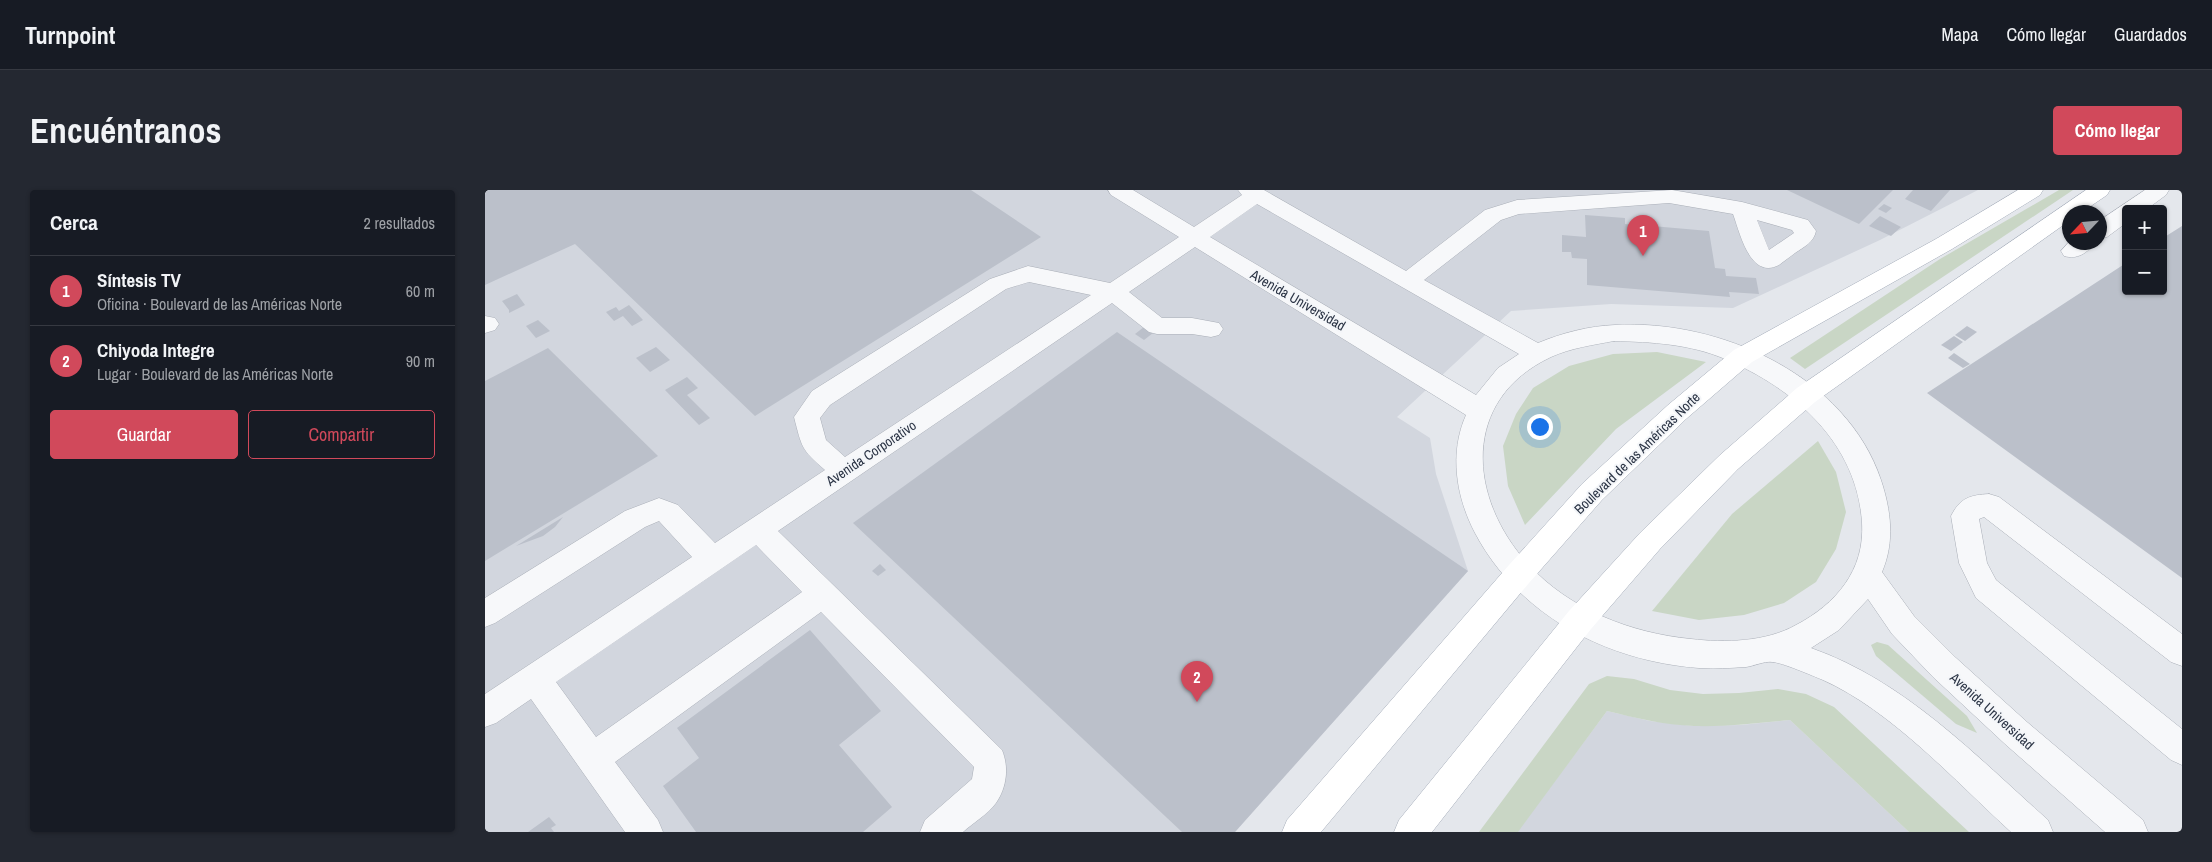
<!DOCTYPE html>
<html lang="es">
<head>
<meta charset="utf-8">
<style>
	body { margin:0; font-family:"Archivo Narrow",sans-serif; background:#242831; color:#f1f3f6 }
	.controls { position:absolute; right:15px; top:15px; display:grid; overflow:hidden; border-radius:5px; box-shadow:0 1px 4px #0004 }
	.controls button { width:45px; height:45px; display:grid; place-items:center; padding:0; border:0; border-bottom:1px solid #363941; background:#171b24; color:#f1f3f6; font:25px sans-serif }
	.compass { position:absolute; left:1577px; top:15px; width:45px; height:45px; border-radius:50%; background:#171b24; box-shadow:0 1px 4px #0004; rotate:244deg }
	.you { position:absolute; left:1054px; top:236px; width:18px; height:18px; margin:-12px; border:4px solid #fff; border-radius:50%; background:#1a73e8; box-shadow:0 0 0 8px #1a73e833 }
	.badge { display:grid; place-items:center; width:32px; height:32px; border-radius:50%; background:#d1495b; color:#fff; font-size:16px; font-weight:700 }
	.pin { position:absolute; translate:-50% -41px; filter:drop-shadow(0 1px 2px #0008) }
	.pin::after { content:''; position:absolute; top:26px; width:18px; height:15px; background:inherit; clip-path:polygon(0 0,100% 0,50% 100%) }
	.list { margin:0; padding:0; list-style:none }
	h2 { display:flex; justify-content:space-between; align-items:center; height:65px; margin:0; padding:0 20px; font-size:21px }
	h2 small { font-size:16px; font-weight:400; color:#9ea1a6 }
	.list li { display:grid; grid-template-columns:32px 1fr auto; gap:15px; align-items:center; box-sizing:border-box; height:70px; padding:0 20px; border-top:1px solid #363941 }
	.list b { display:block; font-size:19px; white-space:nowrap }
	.list p { margin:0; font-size:16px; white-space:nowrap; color:#9ea1a6 }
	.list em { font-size:16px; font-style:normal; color:#9ea1a6 }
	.actions { display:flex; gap:10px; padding:15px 20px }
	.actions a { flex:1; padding:11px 0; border:1px solid #d1495b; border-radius:5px; text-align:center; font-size:18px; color:#d1495b }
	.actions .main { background:#d1495b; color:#fff }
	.map { position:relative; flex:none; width:1697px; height:642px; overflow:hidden; border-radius:5px }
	header { display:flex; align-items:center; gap:30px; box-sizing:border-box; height:70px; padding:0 25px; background:#171b24; border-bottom:1px solid #363941 }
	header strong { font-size:24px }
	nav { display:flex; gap:28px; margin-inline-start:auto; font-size:18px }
	.intro { display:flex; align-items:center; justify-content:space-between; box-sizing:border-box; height:120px; padding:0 30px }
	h1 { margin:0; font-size:35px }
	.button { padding:12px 22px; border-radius:5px; background:#d1495b; color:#fff; font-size:18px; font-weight:700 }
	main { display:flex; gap:30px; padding:0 30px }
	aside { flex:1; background:#171b24; border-radius:5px; box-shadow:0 1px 4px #0004 }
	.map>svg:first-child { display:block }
	.built { fill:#d2d6de }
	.green { fill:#c9d6c5 }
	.building { fill:#bbc0ca }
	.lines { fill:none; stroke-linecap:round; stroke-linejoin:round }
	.minor-casing { stroke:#a9aeb7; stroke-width:1 }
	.major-casing { stroke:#a3abb8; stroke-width:1 }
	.minor { fill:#f7f8fa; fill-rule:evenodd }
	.major { fill:#fff; fill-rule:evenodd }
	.labels { text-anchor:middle; stroke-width:4; stroke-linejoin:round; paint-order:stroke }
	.street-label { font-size:14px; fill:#2b3445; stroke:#f4f6f9 }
</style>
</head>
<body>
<header>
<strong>Turnpoint</strong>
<nav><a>Mapa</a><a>Cómo llegar</a><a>Guardados</a></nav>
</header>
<div class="intro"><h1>Encuéntranos</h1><a class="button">Cómo llegar</a></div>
<main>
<aside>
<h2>Cerca<small>2 resultados</small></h2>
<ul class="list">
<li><span class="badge">1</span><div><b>Síntesis TV</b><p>Oficina · Boulevard de las Américas Norte</p></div><em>60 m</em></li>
<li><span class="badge">2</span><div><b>Chiyoda Integre</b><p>Lugar · Boulevard de las Américas Norte</p></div><em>90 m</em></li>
</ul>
<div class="actions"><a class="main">Guardar</a><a>Compartir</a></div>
</aside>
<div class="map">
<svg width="1697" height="642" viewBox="0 0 1697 642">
	<rect width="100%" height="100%" fill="#e4e7ec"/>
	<g class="built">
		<polygon points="0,0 1493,0 1395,50 1248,118 1126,114 1026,121 912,227 945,248 951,284 983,381 750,642 0,642"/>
		<polygon points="1122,521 1165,531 1208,536 1256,535 1305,530 1424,642 1032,642"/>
	</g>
	<g class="green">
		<polygon points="1574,0 1588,0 1320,179 1305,168 1455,69"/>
		<polygon points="1172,162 1221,172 1131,239 1040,335 1023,296 1018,256 1031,224 1048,198 1084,176 1128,164"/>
		<polygon points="1333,251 1351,282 1361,322 1351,359 1331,392 1299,413 1259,425 1214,430 1167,421 1247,324"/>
		<polygon points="1392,452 1403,455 1482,526 1492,543 1471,534 1391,466 1386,455"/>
		<path d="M1122,486L1149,489L1185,500L1218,504L1254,503L1293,499L1321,504L1349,517L1484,642H1424L1305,530C1273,533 1241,537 1209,536C1179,535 1151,528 1122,521L1033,642H994L1104,494Z"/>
	</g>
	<g class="building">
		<polygon points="0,0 486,0 556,47 270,226 90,54 0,95"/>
		<polygon points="1302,0 1408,0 1374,34"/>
		<polygon points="1428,0 1465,0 1446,21 1420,9"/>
		<polygon points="1399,14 1407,18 1401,23 1393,19"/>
		<polygon points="1100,25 1140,28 1140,34 1155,36 1154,29 1166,30 1167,36 1224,41 1230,78 1240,79 1241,86 1271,88 1274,104 1244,102 1245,107 1102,95 1102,69 1087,68 1086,62 1077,62 1077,45 1101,47"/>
		<polygon points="1395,26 1416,37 1406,46 1384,36"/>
		<polygon points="1697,36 1697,388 1442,203 1641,73 1641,101 1678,101 1678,48"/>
		<polygon points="32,104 40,115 24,123 24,120 17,111"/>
		<polygon points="144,115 158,130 147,136 138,126 129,131 121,122 131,117 134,121"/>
		<polygon points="53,130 65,141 51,148 41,136"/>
		<polygon points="1482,136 1492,142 1480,151 1470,145"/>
		<polygon points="659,137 668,143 659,150 650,144"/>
		<polygon points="632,142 983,381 750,642 697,642 368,333"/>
		<polygon points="1469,146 1478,152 1466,161 1456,155"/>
		<polygon points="171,157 185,170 165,182 151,168"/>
		<polygon points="63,158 173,266 0,371 0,191"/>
		<polygon points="1469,163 1485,174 1478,178 1463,168"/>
		<polygon points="202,187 213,198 202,205 225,228 214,235 180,200"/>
		<polygon points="78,327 70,337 58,346 31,356"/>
		<polygon points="395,374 401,380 393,386 387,381"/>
		<polygon points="325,440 396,521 354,555 407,617 378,642 211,642 178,596 214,568 192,538"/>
		<polygon points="64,627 71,635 66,638 69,642 43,642"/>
	</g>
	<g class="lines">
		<g class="minor-casing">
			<g id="minor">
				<path d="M623,0H648L709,37L757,5L753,0H779L921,81L1000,20L1032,10L1187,0L1257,12L1323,30L1331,41C1329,52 1319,57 1310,63C1305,67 1299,71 1294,75C1265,90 1255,43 1248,24L1184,13L1034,24L1016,30L939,90L1053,153C1077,143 1104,136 1130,135C1234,129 1361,185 1396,290C1406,320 1410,352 1397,382L1429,426L1470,467L1542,532L1658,630L1663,642H1620L1520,554L1448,487L1407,444L1383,409L1354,440L1326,458C1420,491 1490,565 1563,630L1568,642H1526C1470,591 1407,521 1338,490C1328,486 1296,472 1287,472C1279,471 1269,476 1261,477C1245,478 1230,479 1214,478C1122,471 1034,426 990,343C971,307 964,263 981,225L710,57L644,102L677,128H707L734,133L738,139L734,145L726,147L707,144H672L664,142L627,113L293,341L517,560C524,577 522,597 511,613C503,624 488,633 478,642H435L440,630L487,589L489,577L336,422L130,572L173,630L178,642H140L46,509L11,533L0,537V504L207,367L174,331L160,337L10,433L0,437V408L140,321L174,308L193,315L230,353L340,280C316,259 317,258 309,227L327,201L505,89L543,76L625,93L694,47L626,5ZM772,14L1034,164L1013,178L991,205L725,47ZM1272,30L1307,40L1309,43L1284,60ZM544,92L606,105L360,267L341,250L335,228L345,215L521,99ZM1129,151C1167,152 1205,154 1240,169C1310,199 1372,253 1377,333C1380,380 1351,414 1311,435C1281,452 1240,453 1206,449C1146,443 1085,420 1043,374C983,308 975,210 1066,167C1086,158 1108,155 1129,151ZM271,355L317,402L111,547L71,492Z"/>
				<polygon points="1660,0 1684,0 1681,5 1662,19 1641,19 1641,33 1622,47 1614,49 1614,31"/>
				<path d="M1584,52H1610C1603,63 1592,70 1579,66L1576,61Z"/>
				<polygon points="0,126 10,128 14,134 10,140 0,143"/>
				<path d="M1504,304L1514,307L1697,444V476L1686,472L1499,327L1494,329L1502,373L1511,390L1697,539V575L1686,570L1491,408L1474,373L1466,326C1475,308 1485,305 1504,304Z"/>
			</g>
		</g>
		<g class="major-casing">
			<g id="major">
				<polygon points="1533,0 1558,0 1555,5 1467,59 1267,172 1201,229 1117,310 1044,393 836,642 797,642 802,630 1024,375 1097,294 1183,215 1249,160 1451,49"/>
				<polygon points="1601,0 1625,0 1622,5 1597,22 1584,22 1584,31 1330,212 1253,279 1175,359 1106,439 947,642 909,642 914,630 1084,421 1155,343 1235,265 1312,198"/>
			</g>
		</g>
		<use href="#minor" class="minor"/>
		<use href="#major" class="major"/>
	</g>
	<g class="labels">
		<g class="street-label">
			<text transform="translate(813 110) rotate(30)" y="5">Avenida Universidad</text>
			<text transform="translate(386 263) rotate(-34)" y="5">Avenida Corporativo</text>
			<text transform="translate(1152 263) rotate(-44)" y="5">Boulevard de las Américas Norte</text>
			<text transform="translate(1507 521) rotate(42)" y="5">Avenida Universidad</text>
		</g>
	</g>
</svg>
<div class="controls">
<button>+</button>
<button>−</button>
</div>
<svg class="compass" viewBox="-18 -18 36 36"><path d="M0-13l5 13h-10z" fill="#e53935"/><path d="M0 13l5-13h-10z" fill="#9ea1a6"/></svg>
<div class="you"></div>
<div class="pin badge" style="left:1158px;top:66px">1</div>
<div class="pin badge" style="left:712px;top:512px">2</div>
</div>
</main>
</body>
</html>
